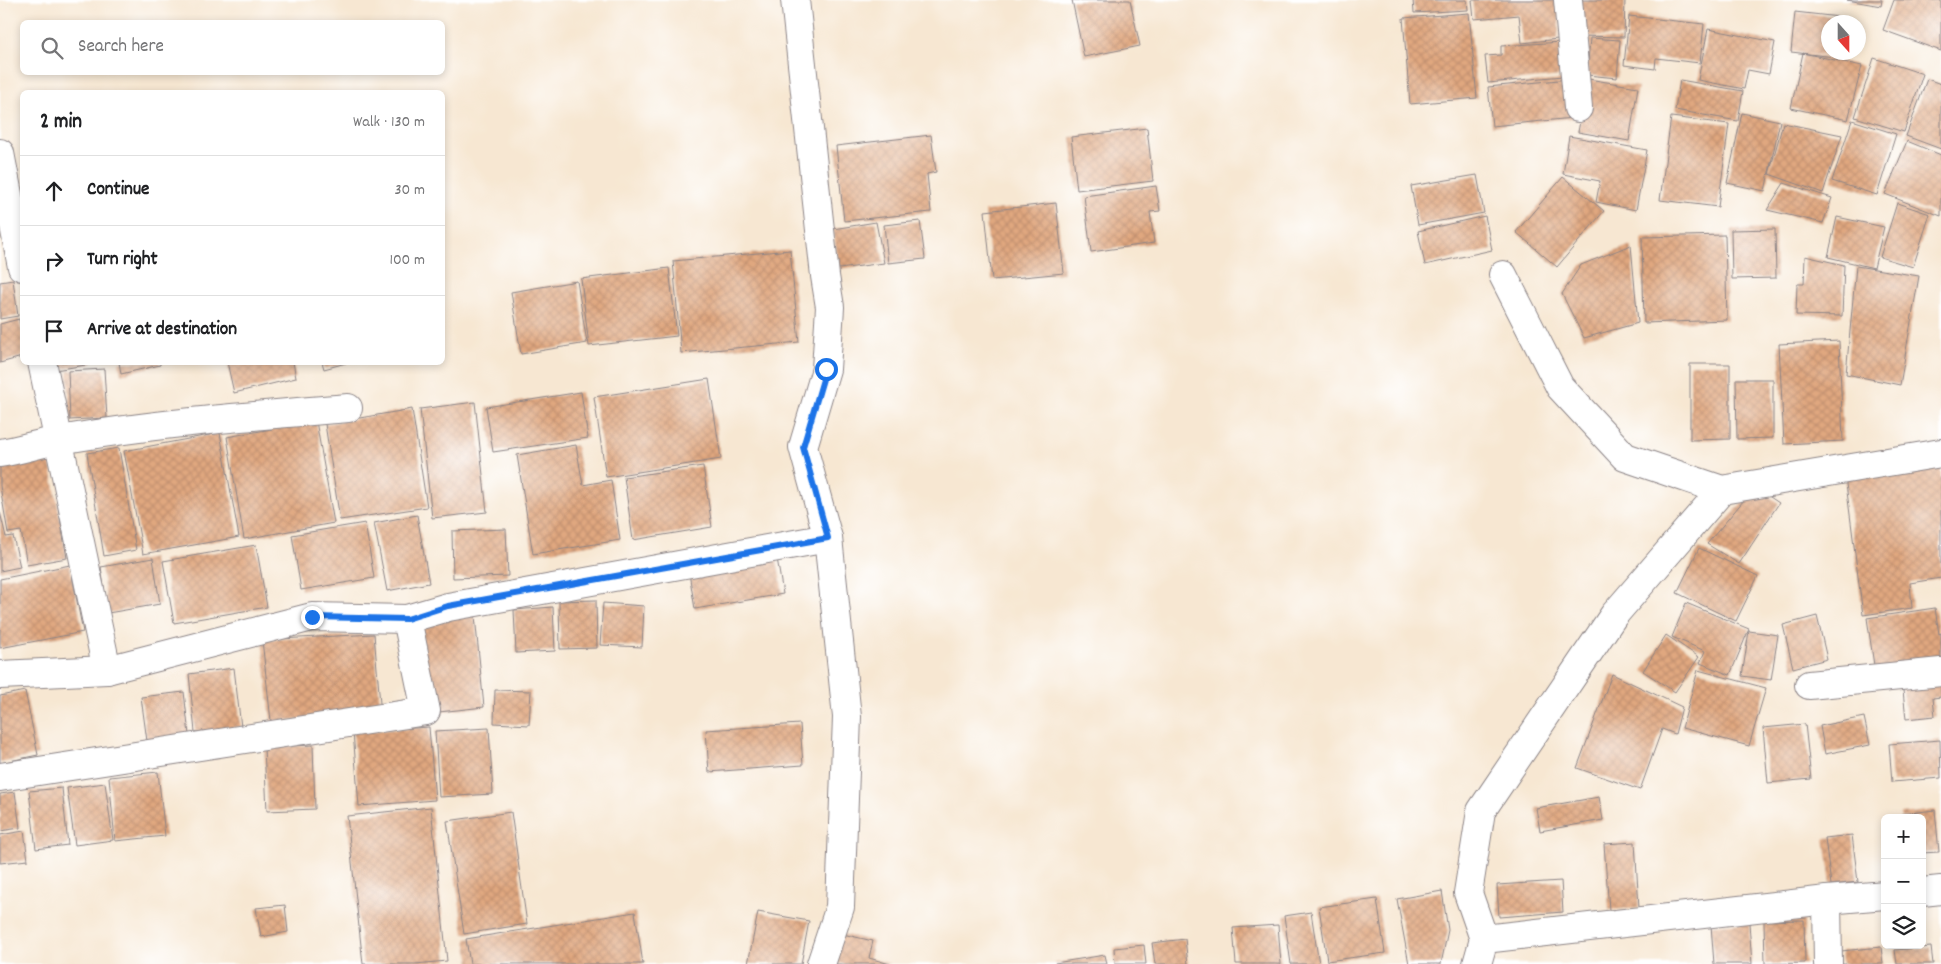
<!DOCTYPE html>
<html lang="en">
<head>
<meta charset="utf-8">
<style>
	body { margin:0; font-family:Dekko,sans-serif; background:#f2f2f2; color:#202124 }
	.controls { position:absolute; right:15px; bottom:15px; display:grid; overflow:hidden; border-radius:8px; box-shadow:0 2px 8px #0003 }
	.controls button { width:45px; height:45px; display:grid; place-items:center; padding:0; border:0; border-bottom:1px solid #e0e0e0; background:#fff; color:#202124; font:25px sans-serif }
	.compass { position:absolute; left:1821px; top:15px; width:45px; height:45px; border-radius:50%; background:#fff; box-shadow:0 2px 8px #0003; rotate:159deg }
	.stop { position:absolute; width:15px; height:15px; margin:-11px; border:4px solid #1a73e8; border-radius:50%; background:#fff }
	.stop.end { background:#1a73e8; border-color:#fff; box-shadow:0 1px 5px #0008 }
	.list { margin:0; padding:0; list-style:none }
	h2 { display:flex; justify-content:space-between; align-items:center; height:65px; margin:0; padding:0 20px; font-size:21px }
	h2 small { font-size:16px; font-weight:400; color:#757577 }
	.list li { display:grid; grid-template-columns:32px 1fr auto; gap:15px; align-items:center; box-sizing:border-box; height:70px; padding:0 20px; border-top:1px solid #e0e0e0 }
	.list b { display:block; font-size:19px; white-space:nowrap }
	.list em { font-size:16px; font-style:normal; color:#757577 }
	.icon { flex:none; width:28px; height:28px; fill:none; stroke:currentColor; stroke-width:2; stroke-linecap:round; stroke-linejoin:round }
	.map { position:relative; flex:none; width:1941px; height:964px; overflow:hidden }
	.search { position:absolute; background:#fff; box-shadow:0 2px 8px #0003; left:20px; top:20px; width:425px; height:55px; display:flex; align-items:center; gap:12px; box-sizing:border-box; padding:0 18px; border-radius:8px; color:#757577; font-size:19px }
	.panel { position:absolute; background:#fff; box-shadow:0 2px 8px #0003; left:20px; top:90px; width:425px; height:275px; border-radius:8px }
	.map>svg:first-child { display:block }
	.building { fill:url(#building-cross-hatch) }
	.lines { fill:none; stroke-linecap:round; stroke-linejoin:round }
	.minor-casing { stroke:#8c8486; stroke-width:30 }
	.tertiary-casing { stroke:#8c8486; stroke-width:30 }
	.minor { stroke:#fff; stroke-width:28 }
	.tertiary { stroke:#fff; stroke-width:28 }
	.route { stroke:#1a73e8; stroke-width:6 }
</style>
</head>
<body>
<div class="map">
<svg width="1941" height="964" viewBox="0 0 1941 964">
	<defs>
		<pattern id="building-cross-hatch" width="8" height="8" patternUnits="userSpaceOnUse" patternTransform="scale(1.25)"><rect width="8" height="8" fill="#e0a77f"/><path d="M0 0l8 8M0 8l8-8" fill="none" stroke="#c08f6f"/></pattern>
	</defs>
	<rect width="100%" height="100%" fill="#fff"/>
	<filter id="ink" filterUnits="userSpaceOnUse"><feTurbulence type="fractalNoise" baseFrequency=".02" numOctaves="2"/><feDisplacementMap in="SourceGraphic" scale="10" xChannelSelector="R" yChannelSelector="G"/><feConvolveMatrix kernelMatrix="1 2 1 2 8 2 1 2 1" color-interpolation-filters="sRGB"/></filter>
	<filter id="wash" filterUnits="userSpaceOnUse"><feTurbulence type="fractalNoise" baseFrequency=".0096" numOctaves="4" result="noise"/><feDisplacementMap in="SourceGraphic" scale="20" xChannelSelector="R" yChannelSelector="G"/><feGaussianBlur stdDeviation="1.12" result="paint"/><feColorMatrix in="noise" values="0 0 0 0 0 0 0 0 0 0 0 0 0 0 0 0 0 1.4 0 .05"/><feComposite in="paint" operator="in"/></filter>
	<g filter="url(#wash)">
		<rect width="100%" height="100%" fill="#f7e7d2"/>
		<g id="blocks">
			<g class="building">
				<polygon points="1072,0 1130,0 1140,46 1084,57"/>
				<polygon points="1413,0 1467,0 1468,10 1414,13"/>
				<polygon points="1472,0 1561,0 1558,39 1522,43 1519,15 1474,19"/>
				<polygon points="1578,0 1625,0 1624,37 1578,36"/>
				<polygon points="1847,0 1882,0 1881,6"/>
				<polygon points="1894,0 1941,0 1941,51 1883,30"/>
				<polygon points="1795,12 1848,18 1848,22 1828,22 1828,52 1844,52 1844,58 1791,52"/>
				<polygon points="1469,13 1477,98 1410,104 1403,18"/>
				<polygon points="1629,16 1704,24 1700,63 1656,58 1655,69 1624,65"/>
				<polygon points="1708,29 1775,42 1769,74 1748,70 1744,89 1698,80"/>
				<polygon points="1590,38 1620,40 1617,78 1587,75"/>
				<polygon points="1561,42 1563,76 1488,83 1485,56 1501,55 1501,46"/>
				<polygon points="1803,53 1862,66 1848,120 1791,108"/>
				<polygon points="1874,58 1923,74 1904,132 1855,117"/>
				<polygon points="1569,79 1573,118 1492,126 1488,87"/>
				<polygon points="1588,79 1638,87 1629,141 1578,132"/>
				<polygon points="1927,79 1941,84 1941,149 1906,136"/>
				<polygon points="1680,80 1743,91 1738,121 1675,110"/>
				<polygon points="1742,113 1780,121 1765,191 1727,183"/>
				<polygon points="1671,117 1729,124 1718,207 1660,200"/>
				<polygon points="1852,120 1896,134 1877,195 1832,181"/>
				<polygon points="1783,123 1842,135 1823,193 1769,174"/>
				<polygon points="1147,128 1153,181 1077,190 1071,137"/>
				<polygon points="931,135 936,172 927,174 931,212 844,221 836,146"/>
				<polygon points="1569,136 1647,150 1636,210 1596,202 1600,181 1563,174"/>
				<polygon points="1907,141 1941,155 1941,216 1885,194"/>
				<polygon points="1477,175 1484,213 1418,225 1411,186"/>
				<polygon points="1563,177 1604,211 1557,267 1516,232"/>
				<polygon points="1784,183 1832,198 1823,223 1767,210"/>
				<polygon points="1156,186 1160,211 1150,212 1154,243 1091,252 1084,196"/>
				<polygon points="1056,203 1064,273 992,280 985,211"/>
				<polygon points="1897,203 1930,214 1913,267 1880,257"/>
				<polygon points="1485,216 1492,250 1425,265 1418,231"/>
				<polygon points="1837,217 1884,227 1874,268 1828,257"/>
				<polygon points="920,221 925,259 888,263 884,225"/>
				<polygon points="876,222 884,263 839,269 833,229"/>
				<polygon points="1775,229 1776,278 1732,279 1731,230"/>
				<polygon points="1725,235 1727,320 1644,323 1642,237"/>
				<polygon points="1631,245 1638,323 1584,338 1562,294 1581,265"/>
				<polygon points="790,250 799,342 681,353 673,261"/>
				<polygon points="1805,256 1844,265 1842,316 1796,315 1797,284 1804,284"/>
				<polygon points="1856,266 1919,276 1900,385 1846,374"/>
				<polygon points="669,268 677,336 589,346 581,279"/>
				<polygon points="13,280 18,316 0,319 0,282"/>
				<polygon points="577,281 587,343 521,354 511,292"/>
				<polygon points="19,319 22,332 22,357 0,363 0,324"/>
				<polygon points="1839,341 1843,441 1784,444 1779,344"/>
				<polygon points="53,362 92,362 92,364 55,370"/>
				<polygon points="119,362 160,362 160,365 121,374"/>
				<polygon points="227,362 293,362 296,378 234,393"/>
				<polygon points="322,362 345,362 346,363 324,369"/>
				<polygon points="1690,364 1730,364 1730,439 1690,440"/>
				<polygon points="104,369 107,418 70,420 68,371"/>
				<polygon points="709,379 721,459 606,477 594,397"/>
				<polygon points="1736,379 1773,379 1773,438 1737,439"/>
				<polygon points="581,392 588,438 493,452 486,407"/>
				<polygon points="475,402 487,512 432,518 420,409"/>
				<polygon points="412,409 427,507 340,520 325,424"/>
				<polygon points="316,421 334,523 244,539 227,437"/>
				<polygon points="220,433 239,537 143,554 124,451"/>
				<polygon points="576,445 583,485 611,480 620,540 533,554 517,455"/>
				<polygon points="119,448 136,550 104,556 87,453"/>
				<polygon points="49,455 67,558 27,565 21,531 8,533 0,486 0,464"/>
				<polygon points="1941,464 1941,578 1910,583 1912,608 1863,615 1845,476"/>
				<polygon points="703,466 712,527 633,540 624,477"/>
				<polygon points="1755,487 1779,503 1739,564 1707,544"/>
				<polygon points="0,512 6,537 13,536 20,567 0,571"/>
				<polygon points="417,515 429,583 387,591 374,523"/>
				<polygon points="365,523 374,578 301,590 292,535"/>
				<polygon points="506,529 508,576 453,578 452,531"/>
				<polygon points="256,545 267,607 174,623 163,561"/>
				<polygon points="1699,548 1758,576 1736,621 1677,593"/>
				<polygon points="153,558 160,604 108,613 101,567"/>
				<polygon points="777,558 783,594 695,609 689,573"/>
				<polygon points="70,565 83,632 0,648 0,579"/>
				<polygon points="596,600 597,648 560,649 559,601"/>
				<polygon points="603,603 644,606 642,647 600,645"/>
				<polygon points="1686,603 1749,629 1730,675 1700,663 1705,651 1672,637"/>
				<polygon points="553,607 555,651 516,653 514,610"/>
				<polygon points="1935,608 1939,634 1941,633 1941,663 1875,672 1867,618"/>
				<polygon points="475,616 484,707 430,713 420,622"/>
				<polygon points="1817,616 1827,659 1793,668 1783,625"/>
				<polygon points="1749,631 1778,635 1771,680 1742,676"/>
				<polygon points="374,634 381,715 271,721 262,640"/>
				<polygon points="1666,635 1699,657 1675,692 1643,671"/>
				<polygon points="234,668 241,727 195,732 189,674"/>
				<polygon points="1698,670 1766,688 1749,746 1682,728"/>
				<polygon points="1612,674 1682,707 1675,734 1662,729 1640,790 1577,768"/>
				<polygon points="1941,677 1941,697 1933,698 1935,716 1906,719 1902,681"/>
				<polygon points="495,690 531,691 529,725 494,723"/>
				<polygon points="25,691 38,755 0,763 0,696"/>
				<polygon points="184,692 189,735 147,741 141,697"/>
				<polygon points="1864,717 1870,745 1825,754 1820,726"/>
				<polygon points="800,724 803,765 709,772 706,730"/>
				<polygon points="1805,724 1811,779 1768,783 1763,728"/>
				<polygon points="429,727 435,800 359,806 353,732"/>
				<polygon points="489,728 493,794 439,797 435,731"/>
				<polygon points="1940,740 1941,778 1892,782 1889,744"/>
				<polygon points="313,745 315,809 267,811 264,747"/>
				<polygon points="158,772 165,836 115,841 109,777"/>
				<polygon points="105,783 113,840 75,845 67,788"/>
				<polygon points="62,788 68,845 36,849 29,791"/>
				<polygon points="15,792 20,828 0,831 0,794"/>
				<polygon points="1599,797 1603,820 1540,831 1536,808"/>
				<polygon points="431,807 447,961 415,964 363,964 347,816"/>
				<polygon points="1935,810 1939,852 1922,853 1922,818 1901,818 1901,814"/>
				<polygon points="511,812 527,924 464,934 447,821"/>
				<polygon points="24,831 28,860 0,863 0,835"/>
				<polygon points="1852,835 1858,882 1831,885 1825,838"/>
				<polygon points="1635,842 1639,908 1609,910 1604,844"/>
				<polygon points="1561,881 1563,912 1499,917 1497,885"/>
				<polygon points="1442,891 1448,930 1441,964 1409,964 1397,899"/>
				<polygon points="1377,899 1385,953 1327,961 1319,907"/>
				<polygon points="285,905 288,932 261,937 256,908"/>
				<polygon points="635,912 643,964 470,964 466,939"/>
				<polygon points="758,912 809,921 801,964 748,964"/>
				<polygon points="1311,912 1319,964 1291,964 1284,916"/>
				<polygon points="1804,920 1805,963 1765,964 1764,921"/>
				<polygon points="1749,923 1752,964 1714,964 1711,925"/>
				<polygon points="1278,925 1281,964 1236,964 1233,928"/>
				<polygon points="838,933 873,941 869,958 890,964 831,964"/>
				<polygon points="1185,939 1188,964 1155,964 1152,943"/>
				<polygon points="1144,945 1146,964 1115,964 1114,948"/>
				<polygon points="1881,947 1883,964 1842,964 1841,951"/>
				<polygon points="1931,947 1933,964 1897,964 1895,950"/>
				<polygon points="1105,955 1107,964 1055,964 1055,963"/>
			</g>
		</g>
	</g>
	<g filter="url(#ink)">
		<use href="#blocks" fill-opacity="0" stroke="#8c8486" stroke-width="1"/>
		<g class="lines">
			<g class="minor-casing">
				<g id="minor">
					<polyline points="795,0 825,276 830,307 826,369 803,447 828,538 847,717 840,907 821,964"/>
					<polyline points="1568,0 1578,108"/>
					<polyline points="0,153 22,267"/>
					<polyline points="1503,275 1560,387 1625,457 1722,490"/>
					<polyline points="42,362 107,670"/>
					<path d="M0,453C21,450 39,443 60,440C155,423 252,416 348,408"/>
					<polyline points="0,675 107,670 312,617 407,619 448,607 828,538"/>
					<polyline points="1809,685 1941,672"/>
					<polyline points="0,777 426,711 407,619"/>
					<polyline points="1922,892 1941,890"/>
					<polyline points="1827,900 1828,964"/>
					<polyline points="1484,939 1827,900 1885,895"/>
				</g>
			</g>
			<g class="tertiary-casing">
				<polyline id="tertiary" points="1477,964 1484,939 1468,893 1481,811 1614,615 1722,490 1941,453"/>
			</g>
			<use href="#minor" class="minor"/>
			<use href="#tertiary" class="tertiary"/>
		</g>
	</g>
	<g class="lines" filter="url(#ink)">
		<polyline class="route" points="312,617 407,619 448,606 828,538 803,447 826,369"/>
	</g>
</svg>
<div class="controls">
<button>+</button>
<button>−</button>
<button><svg class="icon" aria-label="layers" viewBox="0 0 24 24"><path d="M12 4l9 5-9 5-9-5zM3 14l9 5 9-5"/></svg></button>
</div>
<svg class="compass" viewBox="-18 -18 36 36"><path d="M0-13l5 13h-10z" fill="#e53935"/><path d="M0 13l5-13h-10z" fill="#757577"/></svg>
<div class="stop" style="left:826px;top:369px"></div>
<div class="stop end" style="left:312px;top:617px"></div>
<div class="search"><svg class="icon" aria-label="search" viewBox="0 0 24 24"><circle cx="10" cy="10" r="6"/><path d="M15 15l6 6"/></svg>Search here</div>
<section class="panel">
<h2>2 min<small>Walk · 130 m</small></h2>
<ul class="list">
<li><svg class="icon" aria-label="ahead" viewBox="0 0 24 24"><path d="M12 20V5M6 11l6-6 6 6"/></svg><div><b>Continue</b></div><em>30 m</em></li>
<li><svg class="icon" aria-label="right" viewBox="0 0 24 24"><path d="M7 20v-9h11M14 6l5 5-5 5"/></svg><div><b>Turn right</b></div><em>100 m</em></li>
<li><svg class="icon" aria-label="arrive" viewBox="0 0 24 24"><path d="M6 21V4h12l-3 4 3 4H6"/></svg><div><b>Arrive at destination</b></div></li>
</ul>
</section>
</div>
</body>
</html>
